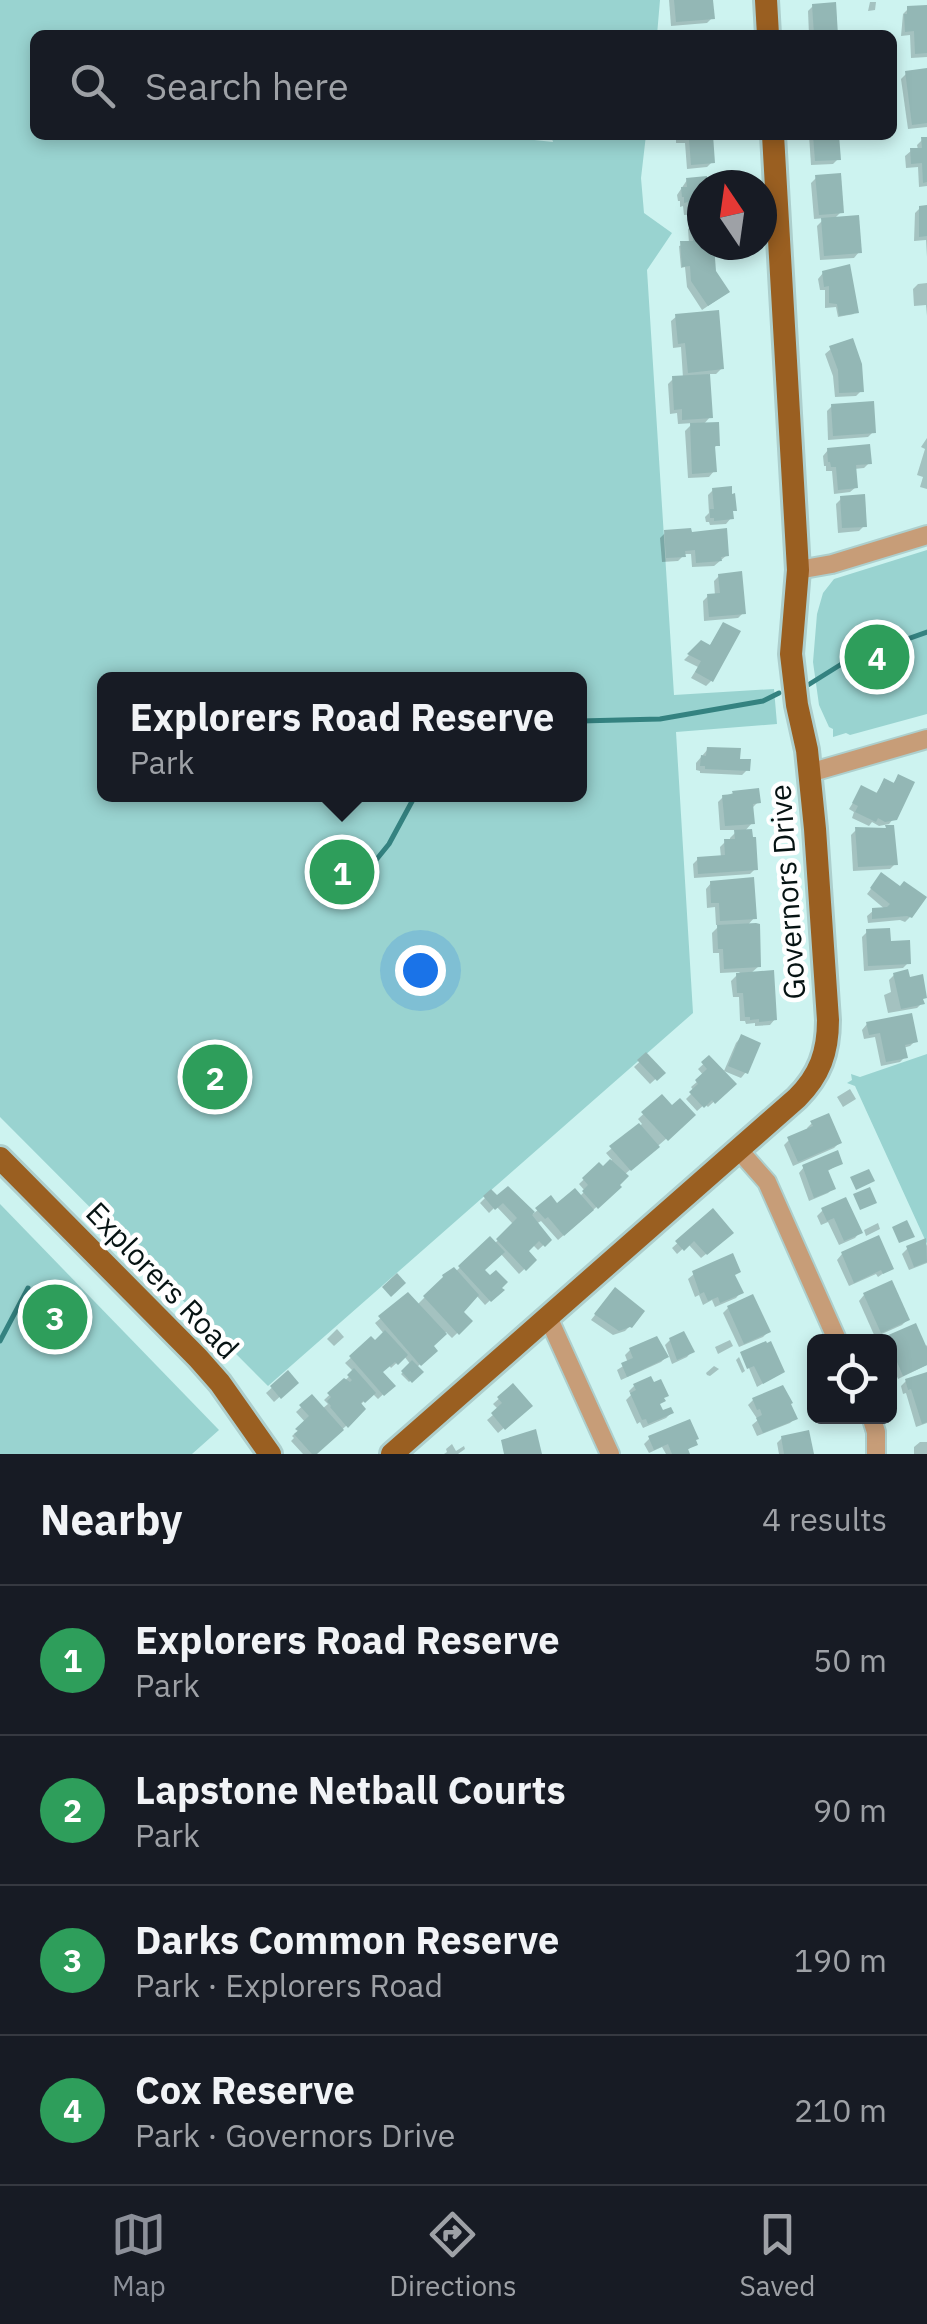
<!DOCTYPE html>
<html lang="en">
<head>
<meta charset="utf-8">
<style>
	body { margin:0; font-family:"IBM Plex Sans",sans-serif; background:#242831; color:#f1f3f6 }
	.controls { position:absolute; right:30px; bottom:30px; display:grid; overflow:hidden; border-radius:15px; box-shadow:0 5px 15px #0003 }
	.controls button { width:90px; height:90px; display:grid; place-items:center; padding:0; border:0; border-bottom:2px solid #363941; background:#171b24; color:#f1f3f6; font:50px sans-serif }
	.compass { position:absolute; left:687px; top:170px; width:90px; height:90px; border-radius:50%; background:#171b24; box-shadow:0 5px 15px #0003; rotate:347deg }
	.you { position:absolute; left:420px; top:970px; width:35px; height:35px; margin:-25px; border:8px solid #fff; border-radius:50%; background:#1a73e8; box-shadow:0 0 0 15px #1a73e833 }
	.badge { display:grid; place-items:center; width:65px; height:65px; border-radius:50%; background:#8c9099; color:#fff; font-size:32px; font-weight:700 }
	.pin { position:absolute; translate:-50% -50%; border:5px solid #fff; box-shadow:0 2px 10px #0006 }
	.popup { position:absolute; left:97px; top:672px; width:490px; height:130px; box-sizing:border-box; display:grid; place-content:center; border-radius:15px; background:#171b24; filter:drop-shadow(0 2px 8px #0005); font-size:32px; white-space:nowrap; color:#9ea1a6 }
	.popup b { font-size:38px; color:#f1f3f6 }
	.popup::after { content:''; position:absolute; left:50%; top:100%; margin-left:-20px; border:20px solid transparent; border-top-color:#171b24 }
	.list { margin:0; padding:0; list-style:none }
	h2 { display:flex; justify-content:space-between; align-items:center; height:130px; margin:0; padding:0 40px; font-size:42px }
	h2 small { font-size:32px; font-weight:400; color:#9ea1a6 }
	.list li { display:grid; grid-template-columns:65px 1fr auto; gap:30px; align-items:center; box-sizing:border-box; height:150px; padding:0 40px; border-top:2px solid #363941 }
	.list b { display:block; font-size:38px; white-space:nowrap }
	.list p { margin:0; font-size:32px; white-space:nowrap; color:#9ea1a6 }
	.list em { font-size:32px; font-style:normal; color:#9ea1a6 }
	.icon { flex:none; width:55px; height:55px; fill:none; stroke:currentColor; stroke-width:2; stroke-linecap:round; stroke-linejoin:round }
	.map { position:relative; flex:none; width:927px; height:1454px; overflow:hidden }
	.search { position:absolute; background:#171b24; box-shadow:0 5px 15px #0003; left:30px; right:30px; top:30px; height:110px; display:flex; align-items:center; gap:25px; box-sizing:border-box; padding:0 35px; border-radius:15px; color:#9ea1a6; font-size:38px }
	.sheet { height:730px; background:#171b24 }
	nav { display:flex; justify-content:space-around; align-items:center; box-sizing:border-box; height:140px; border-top:2px solid #363941; background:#171b24; font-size:28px; color:#9ea1a6 }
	nav a { display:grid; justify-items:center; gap:5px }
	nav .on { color:#8c9099 }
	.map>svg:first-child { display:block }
	.green { fill:#99d3d0; fill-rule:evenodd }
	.shadow { fill:#0003 }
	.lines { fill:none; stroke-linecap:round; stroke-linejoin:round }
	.stream { stroke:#348280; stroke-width:5 }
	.building { fill:#93b7b5 }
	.minor-casing { stroke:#adcfcd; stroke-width:22 }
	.major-casing { stroke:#adcfcd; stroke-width:28 }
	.minor { stroke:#c79d78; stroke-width:18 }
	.major { stroke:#9a5f21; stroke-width:22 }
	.labels { text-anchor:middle; stroke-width:9; stroke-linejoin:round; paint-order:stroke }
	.street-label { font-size:30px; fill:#061313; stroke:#fff }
</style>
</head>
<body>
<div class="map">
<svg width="927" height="1454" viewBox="0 0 927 1454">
	<rect width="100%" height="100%" fill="#cdf3f0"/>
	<g class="green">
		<path d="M0,0H660L657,35H35V135H514L516,138L553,142L551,135H646L641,178L644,213L672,233L647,270L674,695L774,689L777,724L676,732L693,1013L268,1386L0,1117ZM105,680H580V794H105Z"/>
		<polygon points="927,550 927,714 850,735 846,733 833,737 833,729 829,727 819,705 813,662 817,614 823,593 834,579"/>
		<polygon points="927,1054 927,1244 855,1086 847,1083 852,1080 851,1074 860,1077"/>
		<polygon points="0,1204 219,1430 192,1454 0,1454"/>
	</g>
	<g class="shadow">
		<polygon points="669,0 711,0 712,18 707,23 671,26"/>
		<polygon points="870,2 876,2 875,10 868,11"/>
		<polygon points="813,6 836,35 809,35 808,11"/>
		<polygon points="927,8 927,57 911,58 910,35 901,36 903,14 908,9"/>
		<polygon points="708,31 709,35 677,35"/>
		<polygon points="927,71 927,127 908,129 901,79 906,74"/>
		<polygon points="676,135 711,135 712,162 707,167 687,169 685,143 676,143"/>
		<polygon points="809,135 837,135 838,159 833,164 811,165"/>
		<polygon points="927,139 927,186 919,187 918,167 906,168 905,156 911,151 918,150 917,145 922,140"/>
		<polygon points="816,178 841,212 833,220 859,252 854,258 820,260 817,226 825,218 814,219 811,183"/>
		<polygon points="687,180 718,185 702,185 702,214 684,215 683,206 680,207 680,201 678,201 677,195"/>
		<polygon points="927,207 927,257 926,240 914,241 915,213 920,208"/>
		<polygon points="702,223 702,245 711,245 713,272 721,297 702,310 687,287 685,267 681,268 679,246 689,243 688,229 693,224"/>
		<polygon points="823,273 854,314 838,317 836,307 825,308 825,290 820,290 818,279"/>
		<polygon points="927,283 927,316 926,305 914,306 913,289 918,284"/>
		<polygon points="677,316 721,369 716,374 708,374 710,417 703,425 717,445 713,449 714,471 709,477 688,478 685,431 693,423 678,424 677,413 670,414 668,384 673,379 683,378 681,347 673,348 671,321"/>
		<polygon points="831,349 861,391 856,396 835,397 833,376 825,354"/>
		<polygon points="832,406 873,432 868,437 828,440 827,411"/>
		<polygon points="927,438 927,489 920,487 923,477 917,475 925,449 921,447"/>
		<polygon points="828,450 869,463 864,468 854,469 856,487 850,492 834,494 832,471 826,471 826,466 824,466 823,456"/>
		<polygon points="713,490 731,513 731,518 726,524 710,525 709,522 706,522 705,517 709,513 708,495"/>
		<polygon points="841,499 864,526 859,531 838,533 836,504"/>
		<polygon points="665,533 727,555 714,566 692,567 691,554 685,554 678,561 662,562 660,538"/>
		<polygon points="719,576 743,613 738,618 704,621 703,601 708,596 715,596 714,581"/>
		<polygon points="723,625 738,632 711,681 706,686 691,678 698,667 684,660 701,643 709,647"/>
		<polygon points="708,749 738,761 748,769 742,775 700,773 700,771 696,770 696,763"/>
		<polygon points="898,777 894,818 889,824 879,826 872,822 869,826 852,818 854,812 849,809 862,788 875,795 884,781 892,785"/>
		<polygon points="733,793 758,802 753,807 752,823 744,832 755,869 750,874 694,878 693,864 698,859 721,858 720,847 725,842 730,841 730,838 738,830 720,830 718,802 723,797"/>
		<polygon points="856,830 895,864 890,869 853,871 851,835"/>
		<polygon points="877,881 910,917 905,922 900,920 868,923 867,916 873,911 886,910 867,894"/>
		<polygon points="711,883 754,918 746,927 759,966 750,974 775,1019 770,1025 755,1026 755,1023 746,1024 745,1021 740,1021 739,997 733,997 731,981 740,972 720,973 719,953 713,953 712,933 720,925 716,925 715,907 707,908 706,889"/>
		<polygon points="867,932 889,943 908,963 903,968 864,971 862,937"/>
		<polygon points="894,975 921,1001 922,1003 917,1008 888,1013 884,995 891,992 889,980"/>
		<polygon points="867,1024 915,1041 910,1046 903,1048 905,1057 900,1062 881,1066 875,1037 864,1039 862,1030"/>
		<polygon points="741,1037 746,1072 741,1078 724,1071 736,1043"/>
		<polygon points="646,1056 662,1073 650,1084 634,1067"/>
		<polygon points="709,1059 733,1084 708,1107 705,1104 697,1111 686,1099 694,1091 691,1087 704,1076 698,1069"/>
		<polygon points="850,1089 856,1099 843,1107 837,1097"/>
		<polygon points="662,1097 688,1120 624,1175 614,1192 558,1240 541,1221 536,1224 549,1240 538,1250 533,1245 526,1251 534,1260 519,1274 500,1253 482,1270 501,1290 485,1305 476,1295 461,1312 470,1321 452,1338 446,1332 430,1346 434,1351 416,1368 420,1372 409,1382 401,1374 411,1365 404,1356 391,1368 389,1365 380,1372 392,1386 378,1399 372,1393 360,1405 363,1409 346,1426 314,1454 303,1454 291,1441 294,1438 292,1436 306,1423 296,1412 312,1397 322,1409 328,1404 324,1400 354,1372 345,1363 371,1340 374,1344 385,1335 375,1323 408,1295 417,1305 452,1270 455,1272 490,1240 494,1244 514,1225 496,1206 489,1213 480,1203 491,1192 497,1199 523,1202 533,1214 551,1199 557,1206 579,1197 585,1191 579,1184 599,1165 602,1169 612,1160 606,1153 642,1124 638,1119"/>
		<polygon points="812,1123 839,1143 834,1148 793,1166 784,1145 789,1140 808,1131 807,1128"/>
		<polygon points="841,1163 826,1172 833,1188 828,1193 809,1201 799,1173 804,1167"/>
		<polygon points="823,1210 860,1232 855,1238 839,1245 828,1222 821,1225 817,1216"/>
		<polygon points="713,1211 726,1238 701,1258 688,1244 677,1254 672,1248"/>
		<polygon points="878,1223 880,1229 866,1236 864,1230"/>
		<polygon points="925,1241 927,1246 927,1263 909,1270 902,1254 907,1249"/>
		<polygon points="842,1254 891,1268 878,1277 876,1274 849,1286 837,1260"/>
		<polygon points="694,1274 733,1276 741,1292 736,1298 715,1307 712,1300 703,1305 699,1295 695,1297 688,1279"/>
		<polygon points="864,1295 907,1320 902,1325 875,1337 859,1301"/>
		<polygon points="610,1296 630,1326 625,1331 613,1335 591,1320"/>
		<polygon points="728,1308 768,1332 763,1337 739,1347 723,1313"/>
		<polygon points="337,1329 344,1337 334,1346 327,1339"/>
		<polygon points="887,1338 924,1348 927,1345 927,1365 898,1379 890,1360 890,1342 884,1342"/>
		<polygon points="670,1340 692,1351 687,1357 672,1364 665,1345"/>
		<polygon points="730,1340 733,1346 718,1354 715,1347"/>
		<polygon points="630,1350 666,1357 661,1362 621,1380 617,1370 628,1363 625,1355"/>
		<polygon points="743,1354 782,1372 757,1387"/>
		<polygon points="739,1357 745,1371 742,1373 736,1360"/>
		<polygon points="714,1366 719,1369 710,1376 707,1375 706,1373"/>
		<polygon points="288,1373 296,1382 274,1402 266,1393"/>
		<polygon points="927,1375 927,1423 916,1427 906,1393 903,1394 901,1386 906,1381"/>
		<polygon points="513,1386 524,1411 498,1433 487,1420 499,1410 493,1404"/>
		<polygon points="634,1386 658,1405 662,1413 671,1413 666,1418 643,1428 640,1422 637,1424 626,1400 631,1395 629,1391"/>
		<polygon points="753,1400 795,1418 790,1423 757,1436 752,1425 758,1420 748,1405"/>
		<polygon points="650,1438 695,1444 686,1451 687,1454 666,1454 662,1447 649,1453 644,1444"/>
		<polygon points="782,1438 811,1454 779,1454 777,1443"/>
		<polygon points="920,1442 927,1442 927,1454 914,1454 914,1447"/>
		<polygon points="452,1444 456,1451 464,1446 465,1449 458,1454 444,1454 447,1452 446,1449"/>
	</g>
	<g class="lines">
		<g class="stream">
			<polyline points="808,685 848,660 927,632"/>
			<polyline points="580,721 660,719 763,701 779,693"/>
			<polyline points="359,881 389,844 416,794"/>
			<polyline points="0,1341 28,1288"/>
		</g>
	</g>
	<g class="building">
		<polygon points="674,0 713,0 715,19 676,22"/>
		<polygon points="836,2 838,35 814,35 812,4"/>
		<polygon points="927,5 927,53 915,54 914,31 905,32 904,14 907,14 907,6"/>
		<polygon points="927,68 927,123 912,125 905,71"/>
		<polygon points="681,135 713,135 715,163 691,165 689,139 681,139"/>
		<polygon points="813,135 839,135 841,160 815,161"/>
		<polygon points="921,137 927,137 927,182 923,183 922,163 911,164 910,148 922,148"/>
		<polygon points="841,173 844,213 819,215 815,175"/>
		<polygon points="707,176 707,180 714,176 724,185 702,185 702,210 688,211 688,202 684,203 684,197 682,197 681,187 687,187 686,178"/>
		<polygon points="927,205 927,236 919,237 919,206"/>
		<polygon points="859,215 862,253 824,256 821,218"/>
		<polygon points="702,220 702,245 714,245 716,271 730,292 708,306 691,281 690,266 682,267 680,241 693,241 692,221"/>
		<polygon points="850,264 859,313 839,316 837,304 829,303 829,286 824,287 822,271"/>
		<polygon points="719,310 724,369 688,373 685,343 678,344 675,314"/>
		<polygon points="853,338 862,364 864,392 839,393 838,370 829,346"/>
		<polygon points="710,374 713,418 682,420 682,409 674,410 672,376"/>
		<polygon points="874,401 876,433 833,436 831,404"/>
		<polygon points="719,422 720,446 715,446 717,472 692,474 690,423"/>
		<polygon points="870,444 872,464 856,465 858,488 838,490 836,467 831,467 830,462 828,462 827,448"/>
		<polygon points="732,486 732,494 735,493 737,511 733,511 734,519 714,521 714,518 710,518 710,509 714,509 712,488"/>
		<polygon points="865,494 867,527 842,528 840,496"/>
		<polygon points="691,528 692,532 727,528 729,556 721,557 722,561 696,563 695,550 685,551 686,557 666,558 664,530"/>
		<polygon points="742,571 746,614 709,617 707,594 720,593 718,574"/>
		<polygon points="723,622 741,631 713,682 695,672 701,661 687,654 701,640 710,645"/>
		<polygon points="707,747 741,748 740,759 751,759 750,771 705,769 705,766 700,766 701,755 706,756"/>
		<polygon points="898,774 915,782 897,820 885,822 878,818 876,822 855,812 858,806 852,803 861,785 877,793 884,778 894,783"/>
		<polygon points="759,788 761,803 753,804 755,824 725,826 722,795 733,794 732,791"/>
		<polygon points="885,825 894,825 898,865 858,867 855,827 886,828"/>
		<polygon points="752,829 753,837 756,837 758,870 698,874 697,857 725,855 724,839 735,839 734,830"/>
		<polygon points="881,872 900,886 904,881 927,897 912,918 907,916 872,919 872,908 887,907 890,904 870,888"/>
		<polygon points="754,877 757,919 720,921 719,903 711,903 710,881"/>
		<polygon points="756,923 760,924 761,967 724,969 723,949 718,949 717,925"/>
		<polygon points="890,928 891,941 910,940 911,964 868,966 866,929"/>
		<polygon points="908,969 910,977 923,974 927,998 923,999 925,1004 901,1009 893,973"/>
		<polygon points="774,970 777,1020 759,1022 759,1019 750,1020 750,1017 745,1017 743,993 737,993 736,973"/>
		<polygon points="912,1013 918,1042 905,1045 908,1058 886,1062 880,1033 869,1035 866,1022"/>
		<polygon points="741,1034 761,1043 748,1074 728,1066"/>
		<polygon points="646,1052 666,1073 657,1081 637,1060"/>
		<polygon points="709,1055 737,1084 715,1104 712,1100 704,1108 689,1092 698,1084 695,1080 707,1069 701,1062"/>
		<polygon points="662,1094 672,1105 680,1098 696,1115 668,1141 641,1112"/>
		<polygon points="829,1113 842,1143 798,1162 787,1137 813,1126 810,1121"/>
		<polygon points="639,1123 660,1147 631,1171 609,1146"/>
		<polygon points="838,1150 843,1164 828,1170 836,1189 814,1198 802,1165"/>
		<polygon points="610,1159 629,1176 620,1185 622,1187 598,1209 582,1191 588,1185 582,1178 599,1162 603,1166"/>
		<polygon points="869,1169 875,1181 856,1190 850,1177"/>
		<polygon points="508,1186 535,1212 532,1215 552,1240 545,1247 539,1241 529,1251 537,1260 526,1271 496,1239 517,1218 503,1203 495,1210 483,1196 491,1189 497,1195"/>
		<polygon points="870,1187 877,1203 860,1210 853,1194"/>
		<polygon points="575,1188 594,1210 564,1236 548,1217 545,1219 535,1208 551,1195 557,1203"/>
		<polygon points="846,1197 863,1233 844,1241 834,1218 827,1221 821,1208"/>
		<polygon points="713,1208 734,1233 707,1255 694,1241 684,1251 675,1241"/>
		<polygon points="907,1220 915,1237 899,1243 892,1227"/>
		<polygon points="879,1235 894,1269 883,1274 881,1270 854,1283 841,1252"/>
		<polygon points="490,1236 505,1252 485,1270 490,1275 496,1270 508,1282 502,1288 505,1290 491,1302 458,1266"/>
		<polygon points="926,1238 927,1262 914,1267 906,1246"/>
		<polygon points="733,1253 741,1272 735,1275 744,1293 720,1303 718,1297 708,1301 704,1292 700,1294 692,1271"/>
		<polygon points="454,1267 479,1295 464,1312 473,1321 459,1335 423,1296 443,1277 442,1275"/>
		<polygon points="397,1273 406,1283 391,1297 382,1287"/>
		<polygon points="892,1280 910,1320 881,1333 863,1293"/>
		<polygon points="615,1287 645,1311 632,1328 630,1327 619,1331 594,1314"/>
		<polygon points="408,1292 447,1334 434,1346 438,1351 421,1366 378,1316"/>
		<polygon points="753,1294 771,1332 744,1344 727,1306"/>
		<polygon points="916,1323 927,1348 927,1365 903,1376 886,1336"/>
		<polygon points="385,1330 408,1355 398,1365 395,1362 383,1372 396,1386 384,1396 349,1356 371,1336 375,1340"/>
		<polygon points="684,1331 695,1352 677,1360 669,1338"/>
		<polygon points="657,1336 669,1357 627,1377 621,1363 633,1358 629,1348"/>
		<polygon points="766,1341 767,1343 771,1341 785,1372 763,1384 754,1366 747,1369 740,1352"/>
		<polygon points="412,1360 424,1372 412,1383 401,1371"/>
		<polygon points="354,1368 376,1393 365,1403 363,1401 361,1403 366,1409 348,1428 330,1407 331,1406 327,1401 331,1397 327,1393 344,1378 350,1382 352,1380 347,1375"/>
		<polygon points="288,1370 299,1383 281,1399 270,1386"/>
		<polygon points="927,1372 927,1422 922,1424 911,1389 908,1390 905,1379"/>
		<polygon points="651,1376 654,1382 661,1379 669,1396 664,1398 666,1401 660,1404 663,1410 671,1407 674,1413 648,1424 646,1419 642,1420 630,1393 636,1390 633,1384"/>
		<polygon points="513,1383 533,1406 505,1430 491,1413 502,1403 497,1397"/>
		<polygon points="783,1385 793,1403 791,1404 798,1419 763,1433 756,1418 762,1415 760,1409 757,1410 752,1398"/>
		<polygon points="312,1394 344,1430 317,1454 312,1454 294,1434 298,1431 295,1429 309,1416 299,1405"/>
		<polygon points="690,1419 699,1439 696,1440 698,1445 688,1449 690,1454 672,1454 668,1444 654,1450 648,1436"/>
		<polygon points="536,1429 542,1454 504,1454 501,1440"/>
		<polygon points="809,1430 814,1454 784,1454 781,1436"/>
	</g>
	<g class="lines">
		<g class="minor-casing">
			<g id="minor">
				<polyline points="798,570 832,564 927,535"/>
				<polyline points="809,773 927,739"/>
				<polyline points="738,1149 767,1182 838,1342"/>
				<polyline points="548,1317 610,1454"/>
				<polyline points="871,1416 876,1432 876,1454"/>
			</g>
		</g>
		<g class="major-casing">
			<g id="major">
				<polyline points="766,0 768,35"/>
				<polyline points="0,1158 198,1358 220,1383 270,1454"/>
				<path d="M392,1454L797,1098C820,1075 828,1052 828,1020L815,829L807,750L797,705L791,654L798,570L773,135"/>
			</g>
		</g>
		<use href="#minor" class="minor"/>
		<use href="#major" class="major"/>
	</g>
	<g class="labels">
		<g class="street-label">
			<text transform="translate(788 892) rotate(-94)" y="10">Governors Drive</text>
			<text transform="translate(162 1281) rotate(46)" y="10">Explorers Road</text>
		</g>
	</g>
</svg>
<div class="controls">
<button><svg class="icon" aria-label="locate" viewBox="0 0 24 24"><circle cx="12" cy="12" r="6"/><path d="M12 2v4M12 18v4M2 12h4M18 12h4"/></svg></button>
</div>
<svg class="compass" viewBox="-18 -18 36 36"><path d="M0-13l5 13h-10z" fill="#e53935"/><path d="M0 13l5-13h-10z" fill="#9ea1a6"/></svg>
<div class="you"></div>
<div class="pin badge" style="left:342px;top:872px;background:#2e9e5b">1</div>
<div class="popup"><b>Explorers Road Reserve</b>Park</div>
<div class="pin badge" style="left:215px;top:1077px;background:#2e9e5b">2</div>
<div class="pin badge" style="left:55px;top:1317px;background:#2e9e5b">3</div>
<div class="pin badge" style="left:877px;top:657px;background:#2e9e5b">4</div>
<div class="search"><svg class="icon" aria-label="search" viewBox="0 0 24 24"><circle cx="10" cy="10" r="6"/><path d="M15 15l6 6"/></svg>Search here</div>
</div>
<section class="sheet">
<h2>Nearby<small>4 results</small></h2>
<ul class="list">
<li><span class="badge" style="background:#2e9e5b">1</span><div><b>Explorers Road Reserve</b><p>Park</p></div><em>50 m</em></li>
<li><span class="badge" style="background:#2e9e5b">2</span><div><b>Lapstone Netball Courts</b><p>Park</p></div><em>90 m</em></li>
<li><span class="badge" style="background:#2e9e5b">3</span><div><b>Darks Common Reserve</b><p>Park · Explorers Road</p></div><em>190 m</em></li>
<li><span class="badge" style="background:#2e9e5b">4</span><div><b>Cox Reserve</b><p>Park · Governors Drive</p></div><em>210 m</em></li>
</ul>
</section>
<nav>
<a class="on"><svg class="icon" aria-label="map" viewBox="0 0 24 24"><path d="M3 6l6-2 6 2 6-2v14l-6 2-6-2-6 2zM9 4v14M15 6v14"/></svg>Map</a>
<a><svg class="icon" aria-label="directions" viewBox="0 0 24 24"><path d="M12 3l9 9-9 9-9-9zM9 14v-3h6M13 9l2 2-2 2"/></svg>Directions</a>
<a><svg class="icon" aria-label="saved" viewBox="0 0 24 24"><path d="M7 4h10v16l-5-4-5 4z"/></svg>Saved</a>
</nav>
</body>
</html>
